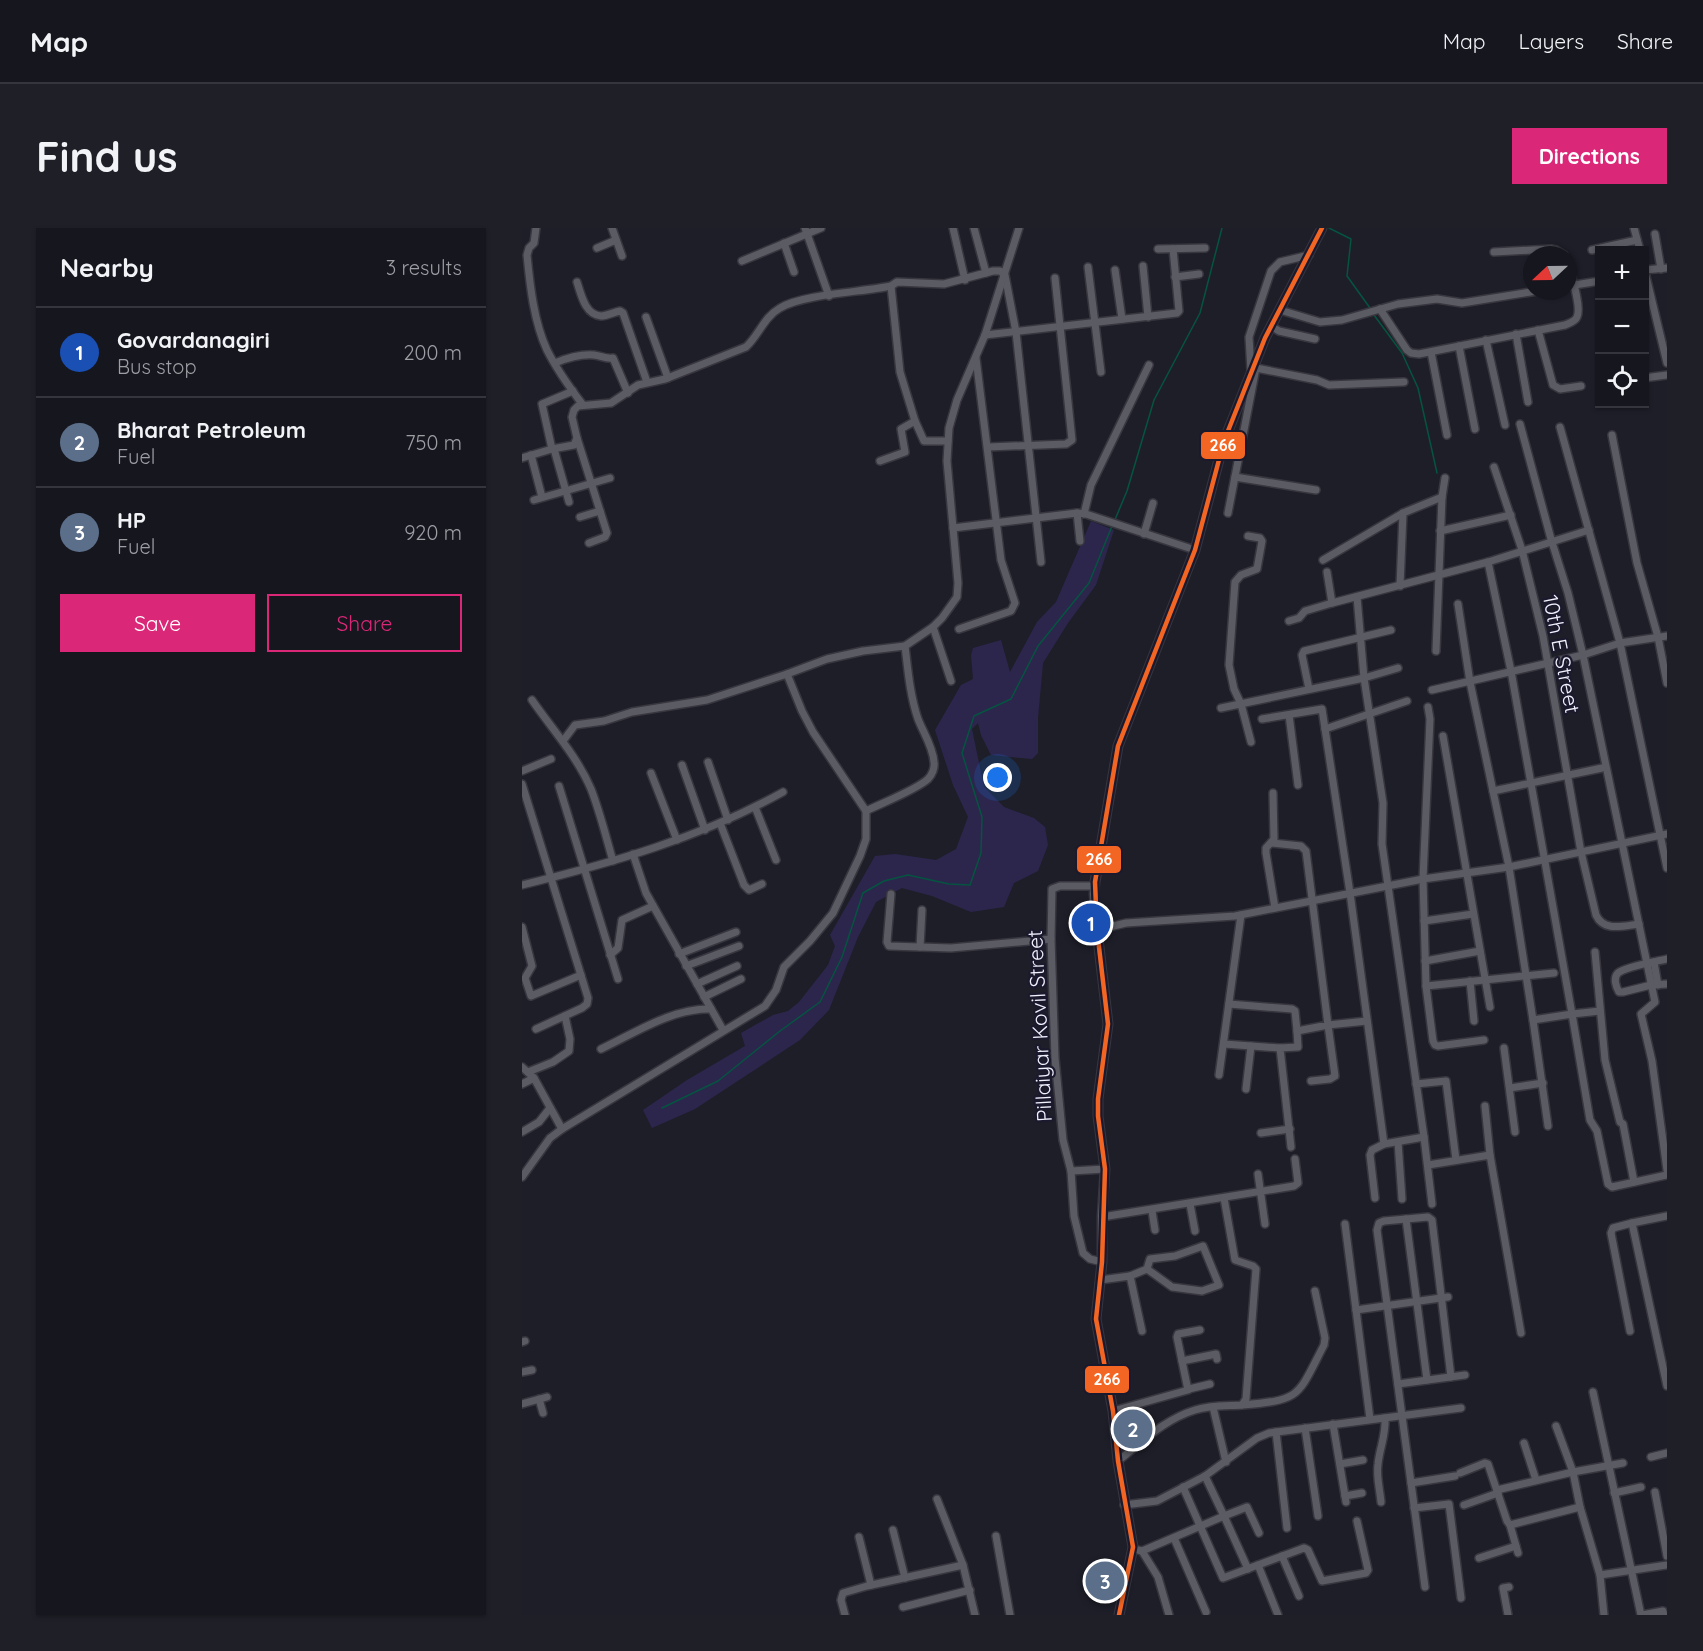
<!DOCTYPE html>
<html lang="en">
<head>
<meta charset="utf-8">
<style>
	body { margin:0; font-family:Quicksand,sans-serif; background:#1f1f28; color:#f1f3f6 }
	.controls { position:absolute; right:18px; top:18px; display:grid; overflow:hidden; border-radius:0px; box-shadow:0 2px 4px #0004 }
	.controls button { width:54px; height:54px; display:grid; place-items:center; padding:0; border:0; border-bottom:2px solid #35353d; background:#16161f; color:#f1f3f6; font:30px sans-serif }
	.compass { position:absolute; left:1001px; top:18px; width:54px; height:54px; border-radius:50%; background:#16161f; box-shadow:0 2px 4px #0004; rotate:248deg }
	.you { position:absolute; left:476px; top:550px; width:21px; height:21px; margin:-15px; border:4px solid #fff; border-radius:50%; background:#1a73e8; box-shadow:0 0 0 9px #1a73e833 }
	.badge { display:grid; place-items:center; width:39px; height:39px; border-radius:50%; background:#db2777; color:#fff; font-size:20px; font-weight:700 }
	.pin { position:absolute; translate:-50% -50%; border:3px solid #fff; box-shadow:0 2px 6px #0006 }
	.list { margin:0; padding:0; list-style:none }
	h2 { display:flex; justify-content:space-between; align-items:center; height:78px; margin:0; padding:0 24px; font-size:26px }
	h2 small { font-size:20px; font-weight:400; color:#9e9fa4 }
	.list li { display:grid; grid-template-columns:39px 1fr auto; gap:18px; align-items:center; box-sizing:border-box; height:90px; padding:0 24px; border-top:2px solid #35353d }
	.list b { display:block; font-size:22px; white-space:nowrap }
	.list p { margin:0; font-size:20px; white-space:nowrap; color:#9e9fa4 }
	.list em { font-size:20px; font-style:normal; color:#9e9fa4 }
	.actions { display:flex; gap:12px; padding:18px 24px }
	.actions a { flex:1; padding:14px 0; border:2px solid #db2777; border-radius:0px; text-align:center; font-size:21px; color:#db2777 }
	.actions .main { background:#db2777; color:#fff }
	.icon { flex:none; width:33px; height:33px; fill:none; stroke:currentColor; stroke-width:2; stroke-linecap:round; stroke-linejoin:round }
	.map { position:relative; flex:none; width:1145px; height:1387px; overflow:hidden; border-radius:0px }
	header { display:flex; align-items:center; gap:36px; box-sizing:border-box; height:84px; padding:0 30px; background:#16161f; border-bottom:2px solid #35353d }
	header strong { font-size:28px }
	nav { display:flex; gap:33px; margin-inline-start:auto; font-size:21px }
	.intro { display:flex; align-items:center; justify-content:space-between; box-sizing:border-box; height:144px; padding:0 36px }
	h1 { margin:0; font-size:42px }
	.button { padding:15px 27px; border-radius:0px; background:#db2777; color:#fff; font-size:21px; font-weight:700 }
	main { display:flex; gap:36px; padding:0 36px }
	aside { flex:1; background:#16161f; border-radius:0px; box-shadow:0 2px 4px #0004 }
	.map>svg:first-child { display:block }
	.green { fill:#2c264d }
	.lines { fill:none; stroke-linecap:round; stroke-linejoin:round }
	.stream { stroke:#055440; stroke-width:1.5 }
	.minor-casing { stroke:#38373f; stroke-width:10 }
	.major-casing { stroke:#38373f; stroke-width:11 }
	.minor { stroke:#5b5b64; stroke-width:7 }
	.major { stroke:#5a5a65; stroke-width:8 }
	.bus-1-casing { stroke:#1b192d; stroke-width:9 }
	.bus-1 { stroke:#f26522; stroke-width:4.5 }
	.labels { text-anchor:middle; stroke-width:4.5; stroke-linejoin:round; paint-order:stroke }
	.street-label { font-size:21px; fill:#f2f1fd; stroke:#1b192d }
	.line-badge { stroke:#1b192d; stroke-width:2 }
	.badge-label { font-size:16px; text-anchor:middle; font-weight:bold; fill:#fff }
</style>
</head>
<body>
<header>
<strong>Map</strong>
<nav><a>Map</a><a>Layers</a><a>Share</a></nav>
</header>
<div class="intro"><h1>Find us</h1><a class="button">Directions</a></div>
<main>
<aside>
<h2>Nearby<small>3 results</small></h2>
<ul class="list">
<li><span class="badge" style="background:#1a4fb4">1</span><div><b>Govardanagiri</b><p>Bus stop</p></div><em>200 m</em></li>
<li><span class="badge" style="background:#5c6f8a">2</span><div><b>Bharat Petroleum</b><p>Fuel</p></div><em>750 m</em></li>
<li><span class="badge" style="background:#5c6f8a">3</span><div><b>HP</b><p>Fuel</p></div><em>920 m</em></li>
</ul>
<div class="actions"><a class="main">Save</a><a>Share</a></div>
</aside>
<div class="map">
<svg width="1145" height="1387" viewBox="0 0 1145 1387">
	<rect width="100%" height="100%" fill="#1e1e29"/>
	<polygon class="green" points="569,293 592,302 574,357 546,395 521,435 516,490 516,525 510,531 469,527 459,507 456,495 450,501 462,559 482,579 512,590 523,599 526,617 516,643 492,655 482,679 449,684 410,668 380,660 354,674 336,709 307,782 278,812 173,881 130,900 121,882 165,852 223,818 219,805 251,787 266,783 277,774 306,737 313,718 308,707 353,628 373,626 414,632 434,621 446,589 431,557 413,502 439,457 451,451 449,427 451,420 479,412 488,444 515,394 534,374"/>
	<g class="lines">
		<g class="stream">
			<polyline points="807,0 829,11 825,48 848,80"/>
			<polyline points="852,87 880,125 896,160 915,245"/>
			<polyline points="592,294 605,263 632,172 678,85 700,0"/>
			<polyline points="140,880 196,853 258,803 298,774 320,729 341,665 362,653 386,647 427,656 448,657 459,625 460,589 440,525 452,488 489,471 516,418 567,355 590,298"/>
		</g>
		<g class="minor-casing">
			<g id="minor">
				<path d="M14,0L12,15L7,20L5,27C8,58 12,94 25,122C35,142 48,160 61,177"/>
				<polyline points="90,0 100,28"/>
				<polyline points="283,0 307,68"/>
				<polyline points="431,0 443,52"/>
				<polyline points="452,0 464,45"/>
				<polyline points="1112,0 1118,22"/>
				<polyline points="1133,6 1139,41"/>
				<polyline points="262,15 272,44"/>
				<polyline points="75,20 94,12"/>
				<polyline points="636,21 683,20"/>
				<polyline points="1070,22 1115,12"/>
				<polyline points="972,24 1029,21 1034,22 1042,27"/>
				<polyline points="220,33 299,0"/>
				<polyline points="621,38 626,89"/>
				<polyline points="566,39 579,144"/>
				<polyline points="1122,40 1145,135"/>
				<polyline points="593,42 600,91"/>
				<polyline points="1122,42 1145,40"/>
				<polyline points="653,49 677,46"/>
				<path d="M55,54C59,66 63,87 79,88C85,88 92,84 98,83L101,85L125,154"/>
				<polyline points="1046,58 1078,53"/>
				<path d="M858,81L885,122L889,125L897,126L1043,97C1047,95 1053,94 1055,89C1060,79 1049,47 1046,36"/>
				<polyline points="758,82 798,94 820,92 876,76 915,71 940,75 1015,63"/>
				<polyline points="124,89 146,150"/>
				<polyline points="749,98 757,103 793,111"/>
				<polyline points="1016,102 1031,157 1038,161 1059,158"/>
				<polyline points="994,106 1006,174"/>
				<polyline points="463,107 655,85 657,83 651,21"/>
				<polyline points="964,112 983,197"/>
				<polyline points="937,118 953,201"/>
				<polyline points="909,124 925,207"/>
				<path d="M33,135C45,130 59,126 72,127C80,128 83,131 91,130L106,165"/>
				<polyline points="734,140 795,152 807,157 882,154"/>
				<polyline points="729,143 727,109 749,43 758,34 787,27"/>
				<polyline points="1122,150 1145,147"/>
				<polyline points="393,193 402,213 426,213"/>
				<polyline points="998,196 1029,311 1046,365 1061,427 1133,774 1119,786 1130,833 1145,942"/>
				<polyline points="1038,199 1098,415 1145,640"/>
				<polyline points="1090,207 1115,335 1136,409 1145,455"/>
				<polyline points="55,210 85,305 83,309 67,315"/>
				<polyline points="466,219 544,216 550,212 533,50"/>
				<polyline points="30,221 20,176 51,163"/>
				<polyline points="32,221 47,274"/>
				<polyline points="9,227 20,269"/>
				<path d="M0,230L30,221L52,217L55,210L50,189L52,182L56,178L89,175L116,157L143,151L224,119C237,107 242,89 258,80C281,66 341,64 369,58L375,54L422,56L471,43H478L483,47L494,104L519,334"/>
				<polyline points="358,233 383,224 379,201 393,193 378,144 369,58"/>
				<path d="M972,239L1000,322L1021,408L1059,624L1074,687C1082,704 1100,698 1117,696"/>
				<polyline points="713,249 794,262"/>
				<polyline points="12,272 88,250"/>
				<polyline points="555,285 558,313"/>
				<polyline points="706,285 734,140 732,138"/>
				<polyline points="562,286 569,257 627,137"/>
				<polyline points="58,289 78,283"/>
				<polyline points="431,300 555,285 564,286 673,322"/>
				<polyline points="918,303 989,287"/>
				<polyline points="622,306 631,275"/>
				<polyline points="726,308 738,310 740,313 735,341 719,347 713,354 707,437 712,461 719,476 729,514"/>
				<polyline points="801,332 881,285 920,269"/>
				<polyline points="966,334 989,443 1050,786 1078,783"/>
				<polyline points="805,344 810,375"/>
				<polyline points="878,358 881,285"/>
				<polyline points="835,369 842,450 861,575 860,616 902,909 862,916 850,922 848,927 853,970"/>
				<polyline points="936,376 948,454 987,639 1011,792 1050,786 1068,892 1075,903 1086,956 1090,959 1145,947"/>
				<polyline points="767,393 777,390 783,383 810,375 966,334 1067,302"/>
				<polyline points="411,399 429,453"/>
				<polyline points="437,401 489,383 493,375 479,332 454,130"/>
				<polyline points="914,423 920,269 923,250"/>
				<polyline points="787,461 780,427 782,423 869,402"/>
				<polyline points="910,462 1061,427 1098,415 1145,408"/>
				<path d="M10,472C30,501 55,528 69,561C78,584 84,609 91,633"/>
				<polyline points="906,479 908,491 901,651 904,758 911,813 913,817 916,818 962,812"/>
				<polyline points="699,480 842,450 876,440"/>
				<polyline points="767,487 776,557"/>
				<polyline points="740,491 800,481 828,665 862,916"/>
				<polyline points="803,501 885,473"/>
				<polyline points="921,508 968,779"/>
				<polyline points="41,513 53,497 82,493 110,484 185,472 265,446"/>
				<polyline points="186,534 206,592"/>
				<polyline points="160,537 183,602"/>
				<polyline points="0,543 29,531"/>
				<polyline points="129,545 155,612"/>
				<polyline points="0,556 66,770 65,776 60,780 14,801"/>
				<polyline points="37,558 96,751"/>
				<polyline points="971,563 1080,540"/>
				<polyline points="751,565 752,611 744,620 744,625 753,680"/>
				<polyline points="233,579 254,632"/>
				<polyline points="344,583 291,504 280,483 265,446 305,431 341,423 383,418"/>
				<polyline points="198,595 222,657 227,662 240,656"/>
				<polyline points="111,626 124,665 201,802"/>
				<path d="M0,657C90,635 180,609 261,564"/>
				<polyline points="573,658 538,658 530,661 529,711 533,830 541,912 549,943 552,988 561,1025 568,1031 580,1034"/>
				<polyline points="369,666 365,714 367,718 429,720 529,711"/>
				<polyline points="902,693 951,686"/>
				<polyline points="0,699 10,738 3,750 9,768 59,747"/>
				<polyline points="575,702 604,695 713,688 901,651 987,639 1145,606"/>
				<polyline points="398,719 400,682"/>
				<polyline points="1073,724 1083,832 1098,894 1101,896 1112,954"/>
				<polyline points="157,726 214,704"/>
				<polyline points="88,727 96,720 100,692 131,678"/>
				<path d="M1145,731C1133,734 1105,738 1096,745C1091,750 1094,759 1097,764H1101L1129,757L1145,756"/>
				<polyline points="903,733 958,723"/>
				<polyline points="1132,734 1136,757"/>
				<polyline points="164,738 217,718"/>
				<polyline points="948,753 952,793"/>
				<polyline points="175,756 215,738"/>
				<polyline points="904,758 1032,745"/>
				<polyline points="182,769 219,751"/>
				<polyline points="707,776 770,781 773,783 775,803 806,797 784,623 779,618 750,615"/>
				<polyline points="1011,792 1026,898"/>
				<polyline points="702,816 758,820"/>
				<polyline points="982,820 993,904"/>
				<path d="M79,821C113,805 150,780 189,781"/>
				<polyline points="0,839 12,850 40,901"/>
				<polyline points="6,844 31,834 47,823 48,811 43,788"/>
				<polyline points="697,847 719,687"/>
				<polyline points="789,853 808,851 813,848 806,797 845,793"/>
				<polyline points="0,856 12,850"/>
				<polyline points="894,856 924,853 934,932"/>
				<polyline points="988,860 1021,855"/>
				<polyline points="724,861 729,818"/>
				<polyline points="963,878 968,927"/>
				<polyline points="0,904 17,894 28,880"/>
				<polyline points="739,905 768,901"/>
				<polyline points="902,909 910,976"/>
				<polyline points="876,914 880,971"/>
				<polyline points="769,919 758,820 776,819 775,803"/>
				<polyline points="906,937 968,927 999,1105"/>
				<polyline points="549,943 583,941"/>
				<polyline points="736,946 743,996"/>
				<path d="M0,949L28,910L40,901L243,778L254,762L262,739L288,713L311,685L338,628L344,611V583C360,575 394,562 406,551C410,547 413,540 412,534C411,519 401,504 396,491C388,467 386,443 383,418L411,399L420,390L435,369L436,355L425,233L427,200L435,172L463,107L497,0"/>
				<polyline points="668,976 673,1003"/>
				<polyline points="630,983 633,1002"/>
				<polyline points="1145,988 1110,995 1145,1158"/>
				<polyline points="580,989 772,958 776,955 773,931"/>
				<polyline points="884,991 905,1152"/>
				<polyline points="823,996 848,1191"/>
				<polyline points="608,1048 625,1041 650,1059 680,1063 697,1057 681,1018 653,1028 628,1031 625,1041"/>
				<polyline points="578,1052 608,1048 620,1103"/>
				<polyline points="834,1082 926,1069"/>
				<polyline points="1108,1103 1089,1005 1091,1000 1110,995"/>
				<polyline points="0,1114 3,1113"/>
				<polyline points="660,1133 694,1126 695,1131"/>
				<polyline points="0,1144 10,1142"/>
				<polyline points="876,1156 943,1147"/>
				<polyline points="667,1161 688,1156"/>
				<polyline points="1071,1164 1119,1387"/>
				<polyline points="17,1171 21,1185"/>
				<polyline points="0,1176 25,1169"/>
				<path d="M720,1177C780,1172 775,1169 802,1117L803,1110L793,1063"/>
				<polyline points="691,1179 704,1234"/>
				<polyline points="591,1183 666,1162 655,1109 656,1106 678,1102"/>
				<polyline points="811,1196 824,1274"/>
				<polyline points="1034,1198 1051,1244 1058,1279 1078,1347 1082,1387"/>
				<polyline points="783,1200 796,1288"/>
				<polyline points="754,1204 765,1300"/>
				<polyline points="1002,1215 1014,1252"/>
				<polyline points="1129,1229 1145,1225"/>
				<path d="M596,1233C620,1214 643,1191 673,1182C688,1177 705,1178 720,1177L724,1171L734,1041L731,1038L713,1032L702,970"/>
				<polyline points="818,1236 841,1232"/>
				<polyline points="938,1245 963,1235 966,1236 985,1293 988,1297 1058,1279"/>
				<polyline points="889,1255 933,1248"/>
				<polyline points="661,1259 701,1350 782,1320 786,1322 800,1353 844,1345 846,1342 835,1293"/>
				<polyline points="975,1262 1051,1244 1101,1235"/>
				<polyline points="1133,1264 1145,1328"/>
				<polyline points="1092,1265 1119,1259"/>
				<polyline points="823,1268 840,1265"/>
				<polyline points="415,1271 441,1337 453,1387"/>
				<path d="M859,1274C858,1262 854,1248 856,1236C858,1218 864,1208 863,1190"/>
				<polyline points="602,1277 635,1273 683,1248 735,1210 747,1205 939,1180"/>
				<polyline points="942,1277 976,1265"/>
				<polyline points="892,1280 927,1276 939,1370"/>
				<polyline points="988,1297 996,1325"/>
				<polyline points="371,1302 383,1350"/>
				<polyline points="474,1308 488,1387"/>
				<polyline points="337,1309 349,1357"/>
				<polyline points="652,1310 684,1384"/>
				<polyline points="616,1322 620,1323 636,1349 647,1387"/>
				<polyline points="620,1323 702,1288 683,1248"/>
				<polyline points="760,1328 777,1368"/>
				<polyline points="957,1330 994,1318"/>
				<polyline points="736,1337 756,1387"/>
				<polyline points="726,1341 702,1288 725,1279 737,1305"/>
				<polyline points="1078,1347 1145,1337"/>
				<polyline points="903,1359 855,1002 857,995 862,993 906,989 910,992 929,1149"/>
				<polyline points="381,1379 448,1362"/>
				<polyline points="323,1387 319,1372 321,1365 345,1358 441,1337"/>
				<polyline points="986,1387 981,1360 987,1359"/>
				<polyline points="1120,1387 1141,1383 1142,1387"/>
			</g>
		</g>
		<g class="major-casing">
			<polyline id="major" points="597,1387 611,1319 596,1233 591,1183 574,1091 580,1034 580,989 583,941 576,888 576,871 586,796 575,702 572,666 573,654 596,518 673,322 702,213 743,110 800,0"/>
		</g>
		<use href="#minor" class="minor"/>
		<use href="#major" class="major"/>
		<g class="bus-1-casing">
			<polyline id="bus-1" points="597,1387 611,1319 596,1233 591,1183 574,1091 580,1034 583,941 576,888 576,871 586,796 575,702 573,654 596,518 673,322 702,213 743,110 800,0"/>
		</g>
		<use href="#bus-1" class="bus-1"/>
	</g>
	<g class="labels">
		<g class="street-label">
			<text transform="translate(1039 426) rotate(79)" y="7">10th E Street</text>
			<text transform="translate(518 798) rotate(-93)" y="7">Pillaiyar Kovil Street</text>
		</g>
	</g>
	<g class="line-badge">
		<rect x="678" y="203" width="46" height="29" rx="6" fill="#f26522"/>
		<rect x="554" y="617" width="46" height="29" rx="6" fill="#f26522"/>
		<rect x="562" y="1137" width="46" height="29" rx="6" fill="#f26522"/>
	</g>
	<g class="badge-label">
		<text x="701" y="223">266</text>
		<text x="577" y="637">266</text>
		<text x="585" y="1157">266</text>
	</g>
</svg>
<div class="controls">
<button>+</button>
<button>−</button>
<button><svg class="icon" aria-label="locate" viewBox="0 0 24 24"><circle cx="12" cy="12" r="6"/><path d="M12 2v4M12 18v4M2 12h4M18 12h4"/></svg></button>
</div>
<svg class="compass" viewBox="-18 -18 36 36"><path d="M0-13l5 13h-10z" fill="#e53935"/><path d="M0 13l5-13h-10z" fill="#9e9fa4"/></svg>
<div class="you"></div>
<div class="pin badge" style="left:569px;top:695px;background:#1a4fb4">1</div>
<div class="pin badge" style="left:611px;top:1201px;background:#5c6f8a">2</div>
<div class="pin badge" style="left:583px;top:1353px;background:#5c6f8a">3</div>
</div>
</main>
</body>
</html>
